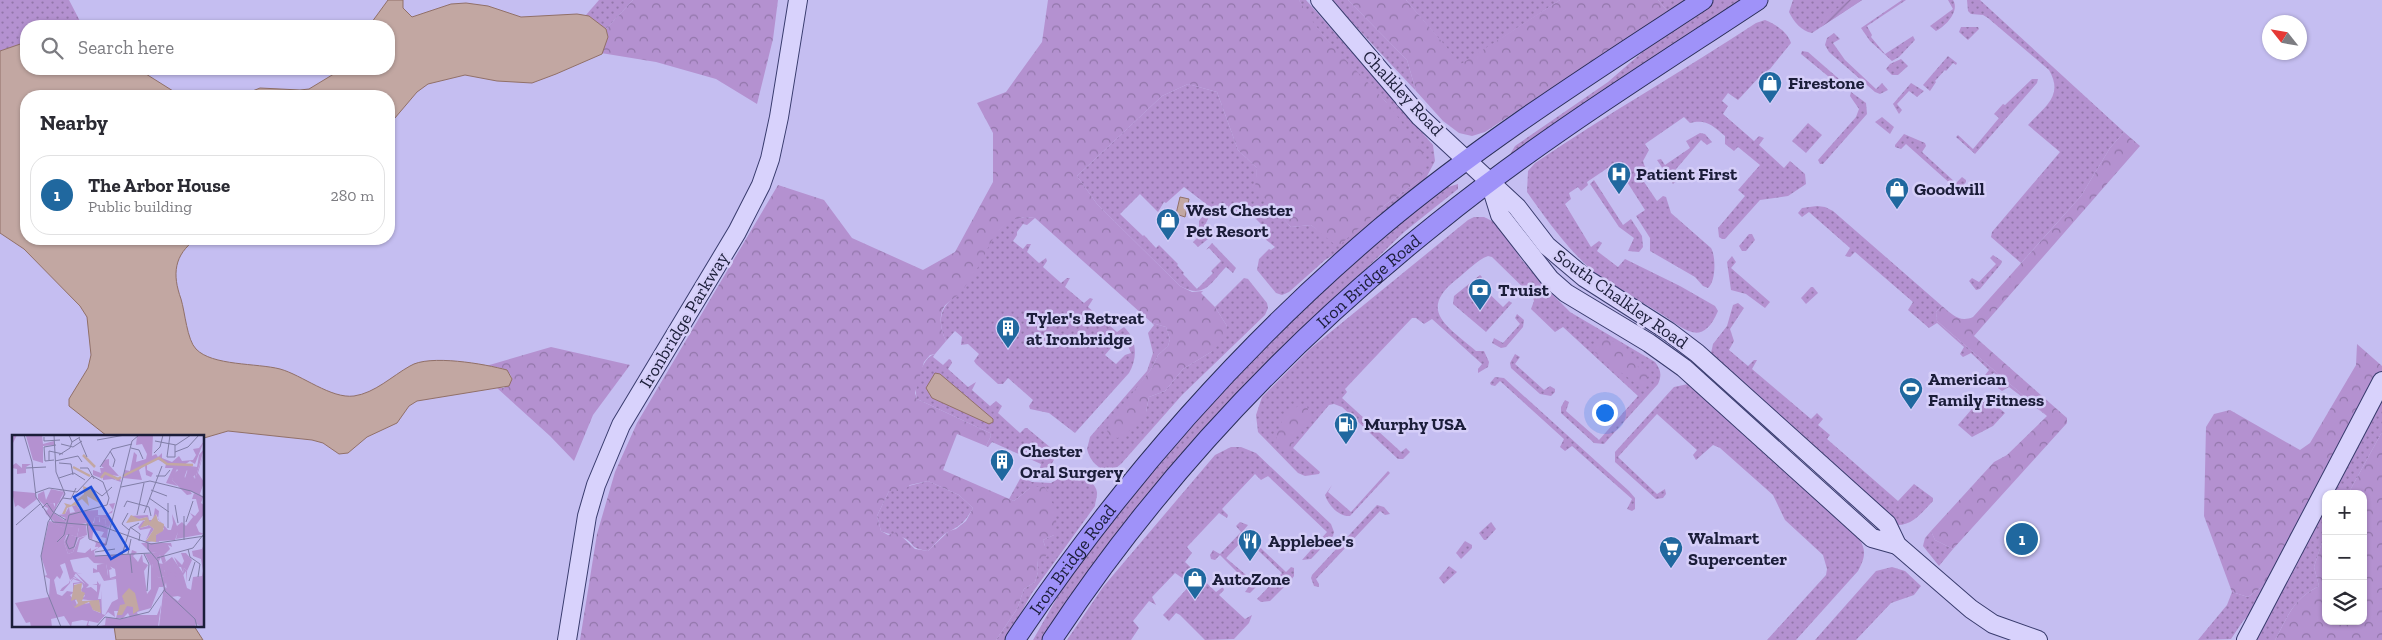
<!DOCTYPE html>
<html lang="en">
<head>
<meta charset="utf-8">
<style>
	body { margin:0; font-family:"Zilla Slab",serif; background:#f7f7f7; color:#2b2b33 }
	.controls { position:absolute; right:15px; bottom:15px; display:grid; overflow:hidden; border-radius:10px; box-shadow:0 1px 4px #0004 }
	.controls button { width:45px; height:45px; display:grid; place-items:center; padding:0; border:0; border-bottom:1px solid #e1e1e2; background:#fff; color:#2b2b33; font:25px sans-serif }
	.compass { position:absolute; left:2262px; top:15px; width:45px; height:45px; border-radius:50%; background:#fff; box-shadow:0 1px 4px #0004; rotate:301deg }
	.you { position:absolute; left:1604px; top:412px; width:18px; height:18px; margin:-12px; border:4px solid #fff; border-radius:50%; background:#1a73e8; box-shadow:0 0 0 8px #1a73e833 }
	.badge { display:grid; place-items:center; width:32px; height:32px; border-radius:50%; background:#20689f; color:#fff; font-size:16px; font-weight:700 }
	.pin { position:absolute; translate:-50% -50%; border:2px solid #fff; box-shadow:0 1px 5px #0006 }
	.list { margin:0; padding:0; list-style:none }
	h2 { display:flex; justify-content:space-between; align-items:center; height:65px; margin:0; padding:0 20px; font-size:21px }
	h2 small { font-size:16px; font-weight:400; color:#7c7c81 }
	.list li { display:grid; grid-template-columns:32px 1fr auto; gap:15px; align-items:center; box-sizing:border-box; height:80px; margin:0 10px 10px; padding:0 10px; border:1px solid #e1e1e2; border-radius:20px }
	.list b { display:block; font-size:19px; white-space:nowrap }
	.list p { margin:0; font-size:16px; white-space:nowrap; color:#7c7c81 }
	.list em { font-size:16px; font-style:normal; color:#7c7c81 }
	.icon { flex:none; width:28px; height:28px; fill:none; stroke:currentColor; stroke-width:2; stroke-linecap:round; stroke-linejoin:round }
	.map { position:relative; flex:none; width:2382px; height:640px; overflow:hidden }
	.search { position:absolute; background:#fff; box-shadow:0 1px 4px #0004; left:20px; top:20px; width:375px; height:55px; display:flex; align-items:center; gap:12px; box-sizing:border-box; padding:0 18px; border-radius:20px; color:#7c7c81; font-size:19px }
	.panel { position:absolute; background:#fff; box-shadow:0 1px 4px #0004; left:20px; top:90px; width:375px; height:155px; border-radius:20px }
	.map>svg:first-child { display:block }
	.grass { fill:url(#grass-dots); fill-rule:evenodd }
	.forest { fill:url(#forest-crowns); fill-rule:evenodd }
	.garden { fill:url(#garden-furrows) }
	.water { fill:#c2a7a2; stroke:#917068 }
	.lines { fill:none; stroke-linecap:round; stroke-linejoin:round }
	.secondary-casing { stroke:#383b6d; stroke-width:20 }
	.primary-casing { stroke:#2a2e58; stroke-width:21 }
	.secondary { stroke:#d8d2fc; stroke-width:18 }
	.primary { stroke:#9f92f9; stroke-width:19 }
	.labels { text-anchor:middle; stroke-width:5; stroke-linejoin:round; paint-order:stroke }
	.poi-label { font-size:18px; font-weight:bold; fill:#1b1d39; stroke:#d5cef8; text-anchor:start }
	.street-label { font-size:18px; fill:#1b1d39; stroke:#d5cef8 }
	.inset-river { fill:none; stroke:#c2a7a2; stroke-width:2.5 }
	.inset-road { fill:none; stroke:#817ea7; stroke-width:1 }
	.view { fill:#1d4ed8; fill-opacity:0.15; stroke:#1d4ed8; stroke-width:2.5 }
	.inset-edge { fill:none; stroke:#1b1d39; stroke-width:2.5 }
</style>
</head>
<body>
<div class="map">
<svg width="2382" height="640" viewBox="0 0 2382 640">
	<defs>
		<pattern id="grass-dots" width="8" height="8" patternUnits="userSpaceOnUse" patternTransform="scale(1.25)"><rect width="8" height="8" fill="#b491d0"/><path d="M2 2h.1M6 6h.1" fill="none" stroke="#9276aa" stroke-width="1.8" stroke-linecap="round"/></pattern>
		<pattern id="forest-crowns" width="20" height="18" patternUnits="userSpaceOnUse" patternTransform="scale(1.25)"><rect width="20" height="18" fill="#b491d0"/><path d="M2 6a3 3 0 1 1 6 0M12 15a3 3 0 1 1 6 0" fill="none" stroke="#9276aa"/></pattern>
		<pattern id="garden-furrows" width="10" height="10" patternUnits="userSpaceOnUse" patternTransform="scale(1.25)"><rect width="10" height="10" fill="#b491d0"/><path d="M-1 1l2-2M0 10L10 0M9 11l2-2" fill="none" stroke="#9276aa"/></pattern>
	</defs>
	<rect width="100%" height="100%" fill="#c5bef1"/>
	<g class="grass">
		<polygon points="0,0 69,0 81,23 69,26 26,26 26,42 0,51"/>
		<polygon points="599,0 633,0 606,29 586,15"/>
		<path d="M1299,0H1306L1433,145L1435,161L1425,180L1348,246L1325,260L1289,292L1282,295L1276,293L1257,270L1259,259L1269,249L1271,250L1275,247L1260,235L1266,229L1248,211L1243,216C1231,209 1224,205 1211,213L1204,227L1208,239L1198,247L1193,242L1199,236V221L1210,207L1184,187L1166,203L1164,202L1158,212L1140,194L1120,214L1143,236L1144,235L1156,248L1159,245L1178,264L1177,265L1184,273L1183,274L1197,289L1213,273L1211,271L1221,261L1209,248L1206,250L1212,243L1236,268L1233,273L1226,267C1210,284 1204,299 1180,286L1097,204L1077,176L1162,96L1188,84L1217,92L1238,150L1257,168L1256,188L1291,227L1311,225L1322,233L1381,208L1419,180L1386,102L1348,65L1308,17Z"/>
		<polygon points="1331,0 1348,0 1407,60 1416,91"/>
		<polygon points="1406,0 1560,0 1461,65"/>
		<polygon points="1658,0 1689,0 1669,13"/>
		<polygon points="1711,0 1744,0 1509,156 1515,146 1608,82 1678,21"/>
		<path d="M1793,0H1862L1812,33C1801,31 1794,22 1789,12Z"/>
		<polygon points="1902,0 1906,0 1867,26 1872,35 1871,37 1885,54 1913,36 1915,40 1899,57 1892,61 1870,41 1861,28"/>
		<path d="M1948,0H1953C1960,11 1946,26 1936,31L1930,26L1953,9Z"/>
		<path d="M1967,0H1980L2124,132L2110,148L2081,196L2021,263L1991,237L1992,232L2060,152L2028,125C2045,106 2064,96 2049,70L1988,18L1983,15L1971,14L1968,11Z"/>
		<path d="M1765,20C1775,24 1788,32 1791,43L1770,69L1763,73L1738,100L1728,93L1722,101L1728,106L1723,114L1754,141L1759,136L1764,138L1759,145L1784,168L1790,161L1805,174L1806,184L1788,196L1760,200L1725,239H1722L1719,237L1718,228L1745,196L1738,190L1760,165L1738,147L1734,151L1725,144V136C1712,125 1706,119 1690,123L1684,117L1645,144L1649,150L1643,161L1645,167L1638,173L1657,201L1663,196L1666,197L1671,213L1711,248C1716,256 1716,282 1708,288L1703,286L1695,277L1650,251V238L1636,216L1645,210L1615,163L1587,182L1588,185L1581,191L1578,187L1569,193L1571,199L1565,204L1591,247L1599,241L1602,243L1597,251L1618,267L1625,259L1680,286L1715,306L1718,311C1701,351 1682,326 1658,312C1644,303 1629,296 1615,288C1579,265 1551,226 1527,192L1528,171L1535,163C1607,114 1683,71 1756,23Z"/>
		<polygon points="1961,27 1978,27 1979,29 1968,40 1959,32"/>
		<polygon points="1834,33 1840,39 1833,43 1845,60 1876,89 1882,83 1888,90 1880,94 1875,92 1829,52 1825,45 1827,38"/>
		<polygon points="1802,51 1808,52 1839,79 1841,84 1840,86 1801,54"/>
		<polygon points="1948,56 1957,63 1956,65 1953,63 1946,71 1945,70 1935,81 1936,82 1930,91 1923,85"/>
		<polygon points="1901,59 1908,66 1898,75 1892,75 1886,69 1890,64"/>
		<polygon points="2032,79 2038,79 2037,83 1975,154 1956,137 1958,135 1973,149 1999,118 1994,114 2003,104 2005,105"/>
		<polygon points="1911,83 1924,91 1917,97 1909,91 1897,104 1902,110 1899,114 1893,104"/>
		<polygon points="1851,92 1866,103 1867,114 1823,164 1820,164 1818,160 1856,117 1859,109 1850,96"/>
		<polygon points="1882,117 1894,127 1890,134 1875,122"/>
		<polygon points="1808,123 1822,135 1806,153 1792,141"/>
		<polygon points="1700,133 1705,134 1712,142 1707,145 1701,140 1671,175 1676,181 1673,184 1657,160 1661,159 1665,165 1690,148 1686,141"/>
		<polygon points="1904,134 1925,143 1926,146 1922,152 1956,183 1962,177 1966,180 1966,182 1955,195 1949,195 1949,191 1953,186 1906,144 1901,149 1895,147 1895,145"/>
		<polygon points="1594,180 1623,225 1631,219 1642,236 1643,247 1639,252 1628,251 1634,238 1619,227 1590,184"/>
		<polygon points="1458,184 1458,189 1404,232 1311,322 1044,640 1033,640 1076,564 1148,468 1324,284 1438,190"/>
		<polygon points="1817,206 1825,207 1833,211 1942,306 1936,312 1937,321 2047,416 2009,387 2002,391 1998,388 2002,381 1994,373 1987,378 1985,375 1989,370 1971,353 1963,357 1960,354 1964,347 1937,323 1929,328 1908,310 1913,302 1855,252 1850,257 1845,256 1850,248 1809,212 1802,217 1798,213 1802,208"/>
		<path d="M1025,217L1035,218L1027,225L1023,224L1017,232V235L1013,241L1023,249L1027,244H1031L1027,252L1039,263L1046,258L1047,261L1043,267L1061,283L1067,278H1070L1065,287L1084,303L1090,298L1093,299L1088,307L1117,332L1124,327C1137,339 1138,358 1129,373L1075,433L1049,413L1030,409L1029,406L1033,400L1008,378L1003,384H998L976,364L974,361L979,354L968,344L961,345L962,337L955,331L946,341C941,331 938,317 945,307C950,299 960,293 966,284C981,264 988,234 1010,220C1014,218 1020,218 1025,217ZM1121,336L1126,341L1131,353L1125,355L1116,364L1105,355Z"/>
		<path d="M1474,217H1484L1498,224L1521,259L1544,286L1570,312L1655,362C1661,370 1662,375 1658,384L1604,444L1594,443L1561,413V407L1565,400L1569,402L1566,411L1599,440L1638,396L1563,327L1555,332L1531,309L1534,301L1533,297L1492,257L1488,256C1477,260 1466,272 1457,279C1416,311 1449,327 1476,351H1484L1489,362L1488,367L1478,373V369L1482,364L1432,319L1424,324L1416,318H1412L1345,389L1347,392L1342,398L1401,452L1406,448L1410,452L1403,459H1398L1342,407L1334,404L1329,405L1293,448L1320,472L1319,474L1305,476L1298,473L1258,432L1256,415L1262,397L1311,348L1468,220Z"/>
		<polygon points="1749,234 1752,234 1755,240 1746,251 1742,251 1739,246"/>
		<polygon points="1993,255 2002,261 2001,264 1980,289 1976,290 1969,281 1972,278 1979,282 1996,264 1990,258"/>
		<polygon points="1732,256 1736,262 1731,268 1770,302 1765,308 1746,294 1731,290 1727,262"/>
		<polygon points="1480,275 1482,277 1478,283 1503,307 1509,301 1512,303 1486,332 1453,304 1454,296"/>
		<path d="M1244,278L1248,279L1267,303L1268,308L1265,315L1182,395L1121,464C1107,477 1091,466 1087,449L1090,437L1147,371L1153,353L1148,333L1154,325L1152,323L1166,327L1170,339L1168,346L1158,355L1152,368L1140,384L1146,412L1149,397L1165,391L1183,369L1211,352L1227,326L1215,307Z"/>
		<polygon points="1811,287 1813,287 1818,293 1806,304 1801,298"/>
		<path d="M1738,303L1744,308L1730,329L1734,341L1729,350L1748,366L1754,360H1757L1752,369L1811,419L1817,413L1823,419L1818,425L1830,435L1827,439L1898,501L1914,484L1933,498V501C1922,512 1913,526 1896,525L1715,362L1711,353L1713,344L1727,326L1733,305Z"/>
		<polygon points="1517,314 1524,320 1523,327 1506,347 1501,348 1492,343 1494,338 1503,343 1520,324 1515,318"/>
		<path d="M935,354L933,357L943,365L949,359L951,360L952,363L948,369L968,387L976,382L972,390L990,406L996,401L1002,406L998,413L1020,433L1025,428H1027L1051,448L1056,456L1051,465L1039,472L1041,464L992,442L988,447L986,446L991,436L990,433L917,399C913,387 922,357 935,354Z"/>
		<polygon points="1515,354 1520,357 1515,364 1544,390 1550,386 1555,389 1555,392 1551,396 1540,394 1511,368 1510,363"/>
		<polygon points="1495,377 1504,378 1629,491 1635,498 1635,509 1632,511 1627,509 1632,499 1572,446 1565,451 1560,447 1564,439 1500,381 1495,386 1491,385 1490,383"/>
		<path d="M1688,384L1694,387L1858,537C1867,550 1865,558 1858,571L1796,640H1767L1826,575L1827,569L1823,555L1785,520L1773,495L1720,448L1713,445L1696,460L1693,455L1697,450L1657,414L1618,457L1657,494L1665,489L1666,494L1663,498L1656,499L1615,462V452L1674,387Z"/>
		<polygon points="2382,394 2382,432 2348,494 2328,494"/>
		<polygon points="1984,395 2005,413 1993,426 1972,437 1958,425"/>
		<polygon points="1231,447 1241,447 1256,453 1331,524 1334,532 1333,536 1311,559 1302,560 1327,532 1268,476 1261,480 1255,474 1222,509 1228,515 1227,518 1219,513 1187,547 1192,553 1185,562 1216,592 1223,587 1224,590 1219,595 1245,619 1252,615 1249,623 1234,639 1205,640 1180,615 1176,613 1169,621 1163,615 1191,584 1175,573 1152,597 1156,605 1149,601 1133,621 1139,628 1131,640 1067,640 1103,587 1215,455"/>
		<path d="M1388,471L1390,473L1350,516C1339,517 1328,505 1325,495L1332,485L1328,492L1351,512Z"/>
		<path d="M1070,472C1080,474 1098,483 1097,494C1097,498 1095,502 1095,506L1032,593L1006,640H996L1017,609L1024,589L1035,582L1038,572L1037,560L1045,546L1043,540L1054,535L1030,488L1014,501L1009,499L1021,477L1032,482L1051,483Z"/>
		<path d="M928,481L959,495L973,508C966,520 962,525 950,531C942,534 935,545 928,551C908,548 916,544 904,538C897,534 889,535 881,531L877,516L889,491Z"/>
		<path d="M2326,498V530L2314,567L2319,586C2293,599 2288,616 2275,640H2251Z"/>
		<polygon points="1377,505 1384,507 1390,514 1385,515 1380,511 1316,579 1319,584 1319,587 1314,586 1311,578 1312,575"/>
		<polygon points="1240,522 1248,525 1243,531 1286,572 1291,567 1294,568 1294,576 1291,580 1270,601 1261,602 1257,599 1282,573 1245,538 1226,558 1258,585 1250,593 1245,592 1250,585 1220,555 1215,560 1211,559 1210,555 1213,550 1220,554 1241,532 1236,526"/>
		<polygon points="1491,522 1496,529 1486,540 1484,540 1479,533"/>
		<polygon points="1931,531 1935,540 1953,549 1939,566 1923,546 1925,538"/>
		<polygon points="1465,541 1472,545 1472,548 1461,559 1456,553"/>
		<polygon points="1449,566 1457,572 1444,584 1439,578"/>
		<polygon points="1892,567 1905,571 1921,586 1914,595 1891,603 1856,640 1815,640 1876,571"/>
		<polygon points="2266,584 2251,613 2243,621 2231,639 2198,640 2227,605 2232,592 2248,597"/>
	</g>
	<g class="forest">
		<polygon points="633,0 778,0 773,39 757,104 716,79 656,62 601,53 608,37 606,29"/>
		<path d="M1048,0H1299C1322,41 1356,68 1386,102C1399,117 1410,135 1422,151L1427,160L1424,172L1419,180L1381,208L1341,244H1334L1311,225L1291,227L1255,188L1257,168L1238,150L1217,92L1188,84L1162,96L1077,176L1097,204L1180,286L1192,292L1203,291L1201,293L1215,307L1227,326L1223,340L1211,352L1183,369L1165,391L1149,397L1146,412L1130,430L1118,438L1111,437L1107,431L1112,419L1152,368L1158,355L1168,346L1170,339L1166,327L1152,323L1035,218C995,212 991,250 973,275C968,282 964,289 959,294C955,298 947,302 944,307C938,317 941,331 946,341L935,354L930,355L924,362L915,393L917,399L990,433L991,436L986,446L957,434L943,470L1014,501L1030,488L1044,486C1053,499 1060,520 1054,535L1043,540L1045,546L1049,551L1045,557L1037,560L1038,572L1035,582L1024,589L1017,609L996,640H580L597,534L615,472L637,423L778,185L824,200L852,238L923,270L955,252L993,182V133L977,103L1006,92L1042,42ZM928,481L959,495L973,508L966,521L956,529L949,531L928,551L915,549L897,532L888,535L881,531L877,516L889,491H903L910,485Z"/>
		<polygon points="1348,0 1406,0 1461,64 1560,0 1658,0 1669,13 1573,78 1561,82 1485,132 1472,136 1459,133 1443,121 1416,91 1407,60"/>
		<path d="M2124,132L2140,146L1974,336L2067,418V423L1953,549L1935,540L1931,531L1994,462L2007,455L2047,416L1937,321L1936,312L1942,306C1952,314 1959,323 1973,317L2081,196L2110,148Z"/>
		<path d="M1602,337C1620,344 1633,348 1638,367L1645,369L1648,375L1644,385L1638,386C1624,373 1608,365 1594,351L1596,340Z"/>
		<polygon points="2357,344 2382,366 2382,371 2266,584 2248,597 2232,592 2204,516 2206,427 2214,414 2230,410 2300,450 2310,443 2356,365"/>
		<path d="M551,347L630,365L593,415L574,461L550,436L497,388H504L512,379C509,367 497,367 486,366Z"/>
		<path d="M1301,404L1307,406L1310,417L1309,426C1297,430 1295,436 1291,448L1285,451L1279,447L1276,436L1284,416Z"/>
		<path d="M2382,432V640H2275C2289,615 2292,600 2319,586L2314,567L2326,530V621H2363V494H2348Z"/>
	</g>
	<polygon class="garden" points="1849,0 1862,0 1821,27 1824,18"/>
	<g class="water">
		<polygon points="388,0 403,0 403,8 412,17 451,4 466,3 488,6 521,17 577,14 589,16 606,29 608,37 602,54 556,74 532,83 497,81 465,75 428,84 417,92 389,125 389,96 240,96 260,88 300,90 309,89 342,69 389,69 389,26 369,26"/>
		<path d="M26,42V69H138L181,96H26V239H196C174,255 172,274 181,299C185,312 187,340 196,349C212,366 257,363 280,369C302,375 331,399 354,396C375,393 392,376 410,366C429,354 485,364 507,370L512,379L509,386L417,401L409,406L397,423L367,437L348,453L339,454L323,443L312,440L228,431L204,438L107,436L69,406V399L88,368L91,355L87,317L80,306L24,249L0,233V51Z"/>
		<polygon points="1180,197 1189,199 1185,217 1176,214"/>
		<polygon points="935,373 940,374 993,419 993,422 989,424 932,398 926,388"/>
		<polygon points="114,626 194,626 203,640 116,640"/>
	</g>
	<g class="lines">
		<g class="secondary-casing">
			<g id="secondary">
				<polyline points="1320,0 1420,117 1517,207 1547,246 1585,278 1668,331 1697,353 1887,524 1897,545 1971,609 1993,624 2038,640"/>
				<polyline points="1490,183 1500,215 1550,279 1566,293 1649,343 1684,368 1872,538 1897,545"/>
				<polyline points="567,640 587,516 596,485 621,425 737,232 761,185 770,159 779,117 798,0"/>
				<polyline points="2246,640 2382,381"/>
			</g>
		</g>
		<g class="primary-casing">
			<g id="primary">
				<path id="s1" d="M1015,640C1118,486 1239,348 1380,228C1481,143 1593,72 1703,0"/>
				<path id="s2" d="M1052,640C1157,481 1288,342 1437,223C1538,141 1649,72 1758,0"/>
			</g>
		</g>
		<use href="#secondary" class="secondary"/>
		<use href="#primary" class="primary"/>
	</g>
	<defs>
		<g id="shop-pin" transform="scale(1.25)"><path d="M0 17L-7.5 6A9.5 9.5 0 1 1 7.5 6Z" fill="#20689f" stroke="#d5cef8"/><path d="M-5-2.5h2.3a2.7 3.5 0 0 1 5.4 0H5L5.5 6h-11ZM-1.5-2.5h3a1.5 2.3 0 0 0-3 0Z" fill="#fff"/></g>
		<g id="hospital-pin" transform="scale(1.25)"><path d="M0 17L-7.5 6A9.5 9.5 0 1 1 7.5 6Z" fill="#20689f" stroke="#d5cef8"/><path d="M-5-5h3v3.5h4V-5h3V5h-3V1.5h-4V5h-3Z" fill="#fff"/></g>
		<g id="bank-pin" transform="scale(1.25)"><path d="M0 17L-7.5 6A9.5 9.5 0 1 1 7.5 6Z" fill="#20689f" stroke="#d5cef8"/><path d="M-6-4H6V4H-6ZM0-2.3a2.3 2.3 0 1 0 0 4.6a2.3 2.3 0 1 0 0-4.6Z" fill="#fff"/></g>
		<g id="building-pin" transform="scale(1.25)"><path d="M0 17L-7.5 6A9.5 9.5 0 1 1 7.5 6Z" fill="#20689f" stroke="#d5cef8"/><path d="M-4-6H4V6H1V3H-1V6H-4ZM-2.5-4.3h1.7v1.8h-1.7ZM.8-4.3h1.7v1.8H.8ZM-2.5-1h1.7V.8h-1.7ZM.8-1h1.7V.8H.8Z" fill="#fff"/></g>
		<g id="stadium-pin" transform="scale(1.25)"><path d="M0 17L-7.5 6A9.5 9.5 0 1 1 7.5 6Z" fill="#20689f" stroke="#d5cef8"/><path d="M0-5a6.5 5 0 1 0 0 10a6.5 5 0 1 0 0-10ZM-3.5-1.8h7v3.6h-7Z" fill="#fff"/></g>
		<g id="fuel-pin" transform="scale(1.25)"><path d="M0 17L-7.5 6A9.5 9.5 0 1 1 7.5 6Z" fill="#20689f" stroke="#d5cef8"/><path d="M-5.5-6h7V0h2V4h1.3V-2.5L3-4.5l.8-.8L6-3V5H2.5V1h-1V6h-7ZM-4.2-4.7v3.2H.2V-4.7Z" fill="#fff"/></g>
		<g id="restaurant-pin" transform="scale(1.25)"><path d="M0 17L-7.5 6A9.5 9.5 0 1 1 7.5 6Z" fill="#20689f" stroke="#d5cef8"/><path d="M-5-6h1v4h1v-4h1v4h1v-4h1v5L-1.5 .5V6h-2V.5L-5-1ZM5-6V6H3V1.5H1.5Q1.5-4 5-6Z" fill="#fff"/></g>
		<g id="supermarket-pin" transform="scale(1.25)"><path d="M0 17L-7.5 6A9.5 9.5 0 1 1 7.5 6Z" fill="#20689f" stroke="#d5cef8"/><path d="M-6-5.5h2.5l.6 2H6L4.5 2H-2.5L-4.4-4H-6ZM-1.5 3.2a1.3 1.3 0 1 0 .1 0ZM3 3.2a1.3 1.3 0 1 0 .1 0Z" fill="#fff"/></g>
	</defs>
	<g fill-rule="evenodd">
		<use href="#shop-pin" x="1770" y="83"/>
		<use href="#hospital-pin" x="1619" y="174"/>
		<use href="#shop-pin" x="1897" y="189"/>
		<use href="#shop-pin" x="1168" y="220"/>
		<use href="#bank-pin" x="1480" y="290"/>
		<use href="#building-pin" x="1008" y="328"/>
		<use href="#stadium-pin" x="1911" y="389"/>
		<use href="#fuel-pin" x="1346" y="424"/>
		<use href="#building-pin" x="1002" y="461"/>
		<use href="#restaurant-pin" x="1250" y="541"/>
		<use href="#supermarket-pin" x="1671" y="548"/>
		<use href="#shop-pin" x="1195" y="579"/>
	</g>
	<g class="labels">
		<g class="poi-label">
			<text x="1788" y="89">Firestone</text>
			<text x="1636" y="180">Patient First</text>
			<text x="1914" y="195">Goodwill</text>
			<text x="1186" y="216">West Chester<tspan x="1186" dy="21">Pet Resort</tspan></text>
			<text x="1498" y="296">Truist</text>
			<text x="1026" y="324">Tyler's Retreat<tspan x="1026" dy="21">at Ironbridge</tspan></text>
			<text x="1928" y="385">American<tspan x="1928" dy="21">Family Fitness</tspan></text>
			<text x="1364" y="430">Murphy USA</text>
			<text x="1020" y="457">Chester<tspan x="1020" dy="21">Oral Surgery</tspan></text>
			<text x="1688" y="544">Walmart<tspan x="1688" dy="21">Supercenter</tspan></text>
			<text x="1268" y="547">Applebee's</text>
			<text x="1212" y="585">AutoZone</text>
		</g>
		<g class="street-label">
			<text transform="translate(1403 93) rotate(47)" y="6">Chalkley Road</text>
			<text dy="6" stroke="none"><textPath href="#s2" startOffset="480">Iron Bridge Road</textPath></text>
			<text transform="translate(1621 299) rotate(35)" y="6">South Chalkley Road</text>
			<text transform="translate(684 320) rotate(-59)" y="6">Ironbridge Parkway</text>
			<text dy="6" stroke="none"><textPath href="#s1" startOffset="99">Iron Bridge Road</textPath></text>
		</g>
	</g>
	<g transform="translate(12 435)">
		<rect width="192" height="192" fill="#c5bef1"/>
		<path d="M192,17L186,38L192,47L188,59L191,62L178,56L180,59L175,60L160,45L161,39L169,33L173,43L176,34L183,44ZM44,54L52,56L53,58L51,64L45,69L42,78L52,85L56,80L58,79L53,88H82L83,82L88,81L87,88L91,83L94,84L93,90L97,92L103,79L97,93L92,92L96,94L94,111L83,112L84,108L76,102L75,88L70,89L74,90L75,100L66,103L61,117L56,119L52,107L56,100L47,99L53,98L65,102L67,93L57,91L56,95L48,91L47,95V91L37,86L43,87L34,79L32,73L35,76L36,73L31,71L41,68L43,72L45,68L50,63L52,57ZM82,95L92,97L89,102L94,103L93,108L80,106L81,97L90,99L82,97ZM144,117L149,122L146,128L151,129L160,122L171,138L172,133L175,136L174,148V136L170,142H155L153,152L166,161L152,163L147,192L154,133H152V141L147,143L141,137L140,128H145L140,126L139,118ZM94,128L96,141L97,130L100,134L97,135L98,143L104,144L92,146L87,137L81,138V133L85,135V130ZM61,135L77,150L74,153L79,152L85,157V150L80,149H85V146L88,150L89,148L86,164L89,167L69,164L73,161L69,155L73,149Z" fill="#b491d0" fill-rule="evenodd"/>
		<path d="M0,0H5L1,8V30L4,28L10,33V29H19L14,32V38L5,39V34L0,33ZM30,0L31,9L42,6L43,10L31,11V28L21,25L14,1ZM129,0H141L140,21L144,19L146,22L150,18V23L160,27L167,21L170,26L181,25L184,20L181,14L187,13L192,6L183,29L178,26L172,30L185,32L187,20L192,14L182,48L183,40L180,43L175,35L172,43L165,34L160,45L166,51L154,48L161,33H153L154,29L145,24L135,29V35L141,38L139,42L134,40L133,30L127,35L130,45L111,43L113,35L118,36L122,17L125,20L124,27L134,24L135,19L130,9L124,10L125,1ZM97,24V30L107,41L98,40L104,45L108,42L109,47L100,44L91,45V39L89,43L81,40V35L89,38L88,33H92L89,31L92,25ZM39,54L52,57L43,74V68L32,70L26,64V59L32,56L34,65ZM182,58L191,62L189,68L192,70V79L184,90L187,97L192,99L164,104L166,97L163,105L133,107L139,93L128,95L126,92L131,86L126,85L134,86L128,93L136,91L137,86L135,82L127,84L122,83L118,81L136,80L137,85H141L143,73L147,76L146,84L156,95H159L161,88L160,79L165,91L170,87L174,91L181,82L178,78L183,81L187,76L184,64H180ZM144,79L152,94L144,100V107H140L134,105L142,94L137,90ZM103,68L100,78L96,79L100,84L97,92L93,90L94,84L91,83L90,89L85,88L88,87V81L83,82L81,88H54V83L46,80L53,79L57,72L58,78L63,77L60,71L64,70L69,76L86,75V80H94L101,75L97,69ZM37,86L55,94L57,91L67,92L65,102L55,99L52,107L56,119L61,117L67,103L74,101L68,105L65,117L73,118L79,113V116L86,113L87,109L89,111L82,116L83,121L119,119L120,115L125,117L121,121L126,127L130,119L131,127L136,130L132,136L135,159L139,154V131L133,119H139L142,122L140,125H144L145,128L140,129L142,137H149L147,140L144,139L147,143L152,141L149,132L153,137L150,131H166L162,122L170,130L172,126L169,118H174L180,125L175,136L172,133L171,138L169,132L156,131L155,142H170L156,140V137L171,139L175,153L179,155L181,142L190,141L191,136L189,124L181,121L180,116L190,114L192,109V192L184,189L183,192H147L151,163L159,161L166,166L169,162L155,158L154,147L151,152H147L139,173L125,177L126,180H145L149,170L146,192H85L93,190L94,182L107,184L118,182L116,178L111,183H104L106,176H102L103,182L96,177L86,188L77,186L76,190L82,192H74L76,186L70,185L60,187L59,192L52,181L39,184L40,192H19L18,187L14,188L3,168L37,162L38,144L32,141L35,140L29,121ZM76,122L82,128L94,129L97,142V131L103,134L104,141L98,143L104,144L106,164L100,167L93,180L90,179L89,155V164H82L87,165L88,178L81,175L79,168L84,167L65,170L63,165L66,164H61L58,160L63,157L62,149L70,148L72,153L73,149L62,141L64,138L70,139L62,137L58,125ZM53,128L58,145L62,142L65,144H64L61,143L60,144L58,148L57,145V148L50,153L48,156H51L58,148L61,144L69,147L61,148V157L55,156L50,161L45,159L42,145L45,141L48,144L51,137L48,130ZM129,108H159L160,112L156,110L158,114L152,120L154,126L151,130L148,120L145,122L144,117L139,118Z" fill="#b491d0" fill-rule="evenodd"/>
		<path d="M0,56L23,58L25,64L12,74L6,70L3,72Z" fill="#b491d0"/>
		<path d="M71,51L79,54L87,68L75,61L77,71L70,64L65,67L69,74L63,70L55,73L53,79H50L54,71L52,68L59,70L72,59ZM144,79L146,86L152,89L151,96L144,100V107L134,106L142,94L137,90L128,93L133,85L114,88L119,80L127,84L135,82L138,87ZM70,148L69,156L73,158L70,166L87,165L89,178L81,175L77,167L63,173L60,168L63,172L66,168L64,164L59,166L62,150ZM117,153L123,158L127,175L121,179V172L115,171L110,180H105L108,170L113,169L110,161Z" fill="#c2a7a2"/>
		<path class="inset-river" d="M71,20L83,32M61,32L78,41M111,41L147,23L155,29L181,30M89,43L93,38L106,44L109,42"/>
		<path class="inset-road" d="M12,0L20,27L24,62L41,87L89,91L139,109L193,101M42,0L44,37L53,59L36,87L29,121L35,157L49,192M57,0L60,7L68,2M158,0L155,22H163V10M32,2V6L48,5M67,3L75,22M85,5L113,0M143,6L164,10L179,0M49,9L61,12L70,6M119,13L127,15L131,24M98,16L103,25L101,32M163,17L176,12L187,0M142,18L148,12L151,0M47,20L58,13L60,7M37,25V16L51,19M42,25L33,26L32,12L44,10M43,26L66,21L70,27M47,28L59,29L61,40M88,32L100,14L120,9M14,33L34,32M68,33H76L82,44M144,41H153L158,35M47,43L62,38L73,45M109,52L138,46L179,56L193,63M82,55L90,61L100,52M139,55L155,61M23,58L37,53L65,57L80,41L91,47L97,63L95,70L57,80L52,100L45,107M51,63L59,64L64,53M137,63L157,77M163,70L166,88M112,72L115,66L137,72L139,81M30,73L35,68L41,77L54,85M116,78L110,89L117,95M132,78L150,31M125,80L132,48M172,81V105M174,87L181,66M75,88L77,104L94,110M4,90L28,69M118,92L128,99L127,106M156,93V68M57,99L54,107L57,114L62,112L65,102M136,108V114L146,126L153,156L183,184L185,192M94,110L120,6L127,0M176,114L178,122L188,129L186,142M83,117L103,114M116,119L119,104M118,119L120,138M132,119L137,129L135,156M110,120L118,93L127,88M83,121L139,118M145,123L181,113L191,100M177,146L183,127M84,192L93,182L108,184L137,177L153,154"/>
		<path class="view" d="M79,52L116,114L99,124L62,62Z"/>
		<rect width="192" height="192" class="inset-edge"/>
	</g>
</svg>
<div class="controls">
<button>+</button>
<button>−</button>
<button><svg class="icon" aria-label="layers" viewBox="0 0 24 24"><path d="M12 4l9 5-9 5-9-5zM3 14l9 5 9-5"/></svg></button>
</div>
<svg class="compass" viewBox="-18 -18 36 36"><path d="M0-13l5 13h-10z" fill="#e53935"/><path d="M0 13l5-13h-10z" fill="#7c7c81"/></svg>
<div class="you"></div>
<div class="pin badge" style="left:2022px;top:539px">1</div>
<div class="search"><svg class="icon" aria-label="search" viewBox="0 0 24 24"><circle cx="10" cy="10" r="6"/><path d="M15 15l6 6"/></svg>Search here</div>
<section class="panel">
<h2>Nearby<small></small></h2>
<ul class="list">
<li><span class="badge">1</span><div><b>The Arbor House</b><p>Public building</p></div><em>280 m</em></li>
</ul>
</section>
</div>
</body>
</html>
